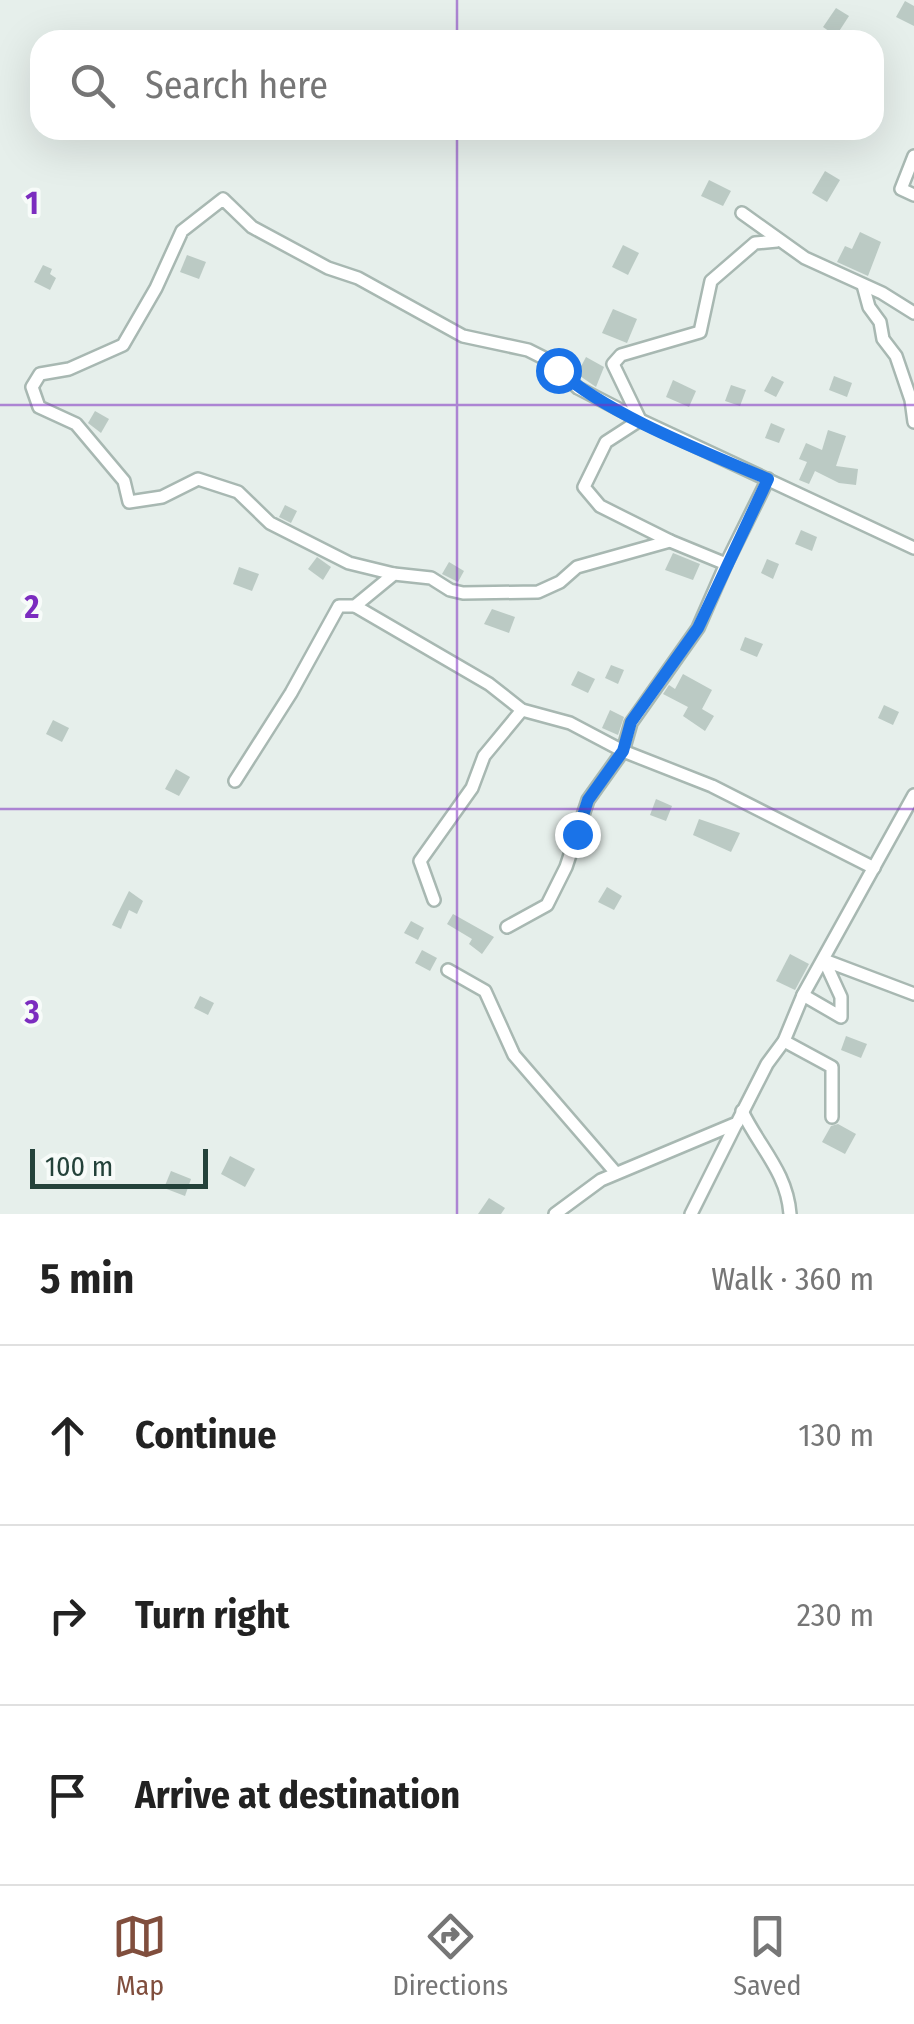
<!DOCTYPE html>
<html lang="en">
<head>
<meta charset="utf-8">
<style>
	body { margin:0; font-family:"Fira Sans Condensed",sans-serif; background:#f6f6f6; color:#222 }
	.scale { position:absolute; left:30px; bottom:25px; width:178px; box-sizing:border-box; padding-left:10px; border:5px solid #24423a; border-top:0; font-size:28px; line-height:35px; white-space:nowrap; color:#24423a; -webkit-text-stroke:8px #f7fbf9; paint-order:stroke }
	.stop { position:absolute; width:30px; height:30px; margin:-22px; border:8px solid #1a73e8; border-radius:50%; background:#fff }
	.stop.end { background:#1a73e8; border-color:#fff; box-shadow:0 2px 10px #0008 }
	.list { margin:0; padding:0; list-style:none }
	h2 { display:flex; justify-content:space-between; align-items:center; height:130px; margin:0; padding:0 40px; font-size:42px }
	h2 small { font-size:32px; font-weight:400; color:#767676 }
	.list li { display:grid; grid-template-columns:65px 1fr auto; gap:30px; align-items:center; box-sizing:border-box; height:180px; padding:0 40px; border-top:2px solid #e0e0e0 }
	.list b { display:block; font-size:38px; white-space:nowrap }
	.list em { font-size:32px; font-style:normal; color:#767676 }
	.icon { flex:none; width:55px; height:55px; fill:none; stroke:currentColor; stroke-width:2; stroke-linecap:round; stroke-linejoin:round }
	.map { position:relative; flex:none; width:914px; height:1214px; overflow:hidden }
	.search { position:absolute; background:#fff; box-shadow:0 10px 40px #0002; left:30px; right:30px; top:30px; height:110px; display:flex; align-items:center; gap:25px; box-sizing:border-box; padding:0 35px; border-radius:30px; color:#767676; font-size:38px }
	.sheet { height:670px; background:#fff }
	nav { display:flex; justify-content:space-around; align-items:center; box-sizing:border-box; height:140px; border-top:2px solid #e0e0e0; background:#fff; font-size:28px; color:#767676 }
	nav a { display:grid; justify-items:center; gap:5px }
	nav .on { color:#804e3d }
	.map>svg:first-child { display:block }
	.building { fill:#bbcac4 }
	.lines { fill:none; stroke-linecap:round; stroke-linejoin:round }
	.minor-casing { stroke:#a8b8b2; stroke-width:16 }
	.minor { stroke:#fff; stroke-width:11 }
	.route { stroke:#1a73e8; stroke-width:12 }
	.grid { fill:none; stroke:#7b2cbf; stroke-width:2.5; stroke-opacity:0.55 }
	.grid-label { font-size:32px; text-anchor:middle; font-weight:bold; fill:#7b2cbf; stroke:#f7fbf9; stroke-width:8; stroke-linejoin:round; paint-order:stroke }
</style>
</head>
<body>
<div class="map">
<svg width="914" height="1214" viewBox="0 0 914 1214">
	<rect width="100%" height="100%" fill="#e6efeb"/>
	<g class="building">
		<polygon points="905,1 914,6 914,26 896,17"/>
		<polygon points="836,8 849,16 836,36 823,27"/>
		<polygon points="825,171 840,180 827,202 812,193"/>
		<polygon points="709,180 731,191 723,206 701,196"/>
		<polygon points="860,232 881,242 868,276 837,262 845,246 852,249"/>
		<polygon points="623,245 639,253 628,275 612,267"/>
		<polygon points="187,255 206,262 199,279 180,272"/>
		<polygon points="43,265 52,269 50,274 56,278 50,290 34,282"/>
		<polygon points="613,309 637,319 627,343 602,333"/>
		<polygon points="586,357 604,367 596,387 577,374"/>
		<polygon points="772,376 784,382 776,397 764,391"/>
		<polygon points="834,376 852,383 847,397 829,390"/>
		<polygon points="673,380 696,391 689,407 666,397"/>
		<polygon points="731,385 746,390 740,406 725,401"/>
		<polygon points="95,411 109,419 101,433 88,423"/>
		<polygon points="771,423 785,429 779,443 765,438"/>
		<polygon points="828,430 846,436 836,466 858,469 856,485 839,483 815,471 809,484 799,480 807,462 799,459 806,443 822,450"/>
		<polygon points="285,505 297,511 291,523 279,517"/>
		<polygon points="801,530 817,537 812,551 795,544"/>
		<polygon points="673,553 700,564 693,580 665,570"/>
		<polygon points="317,557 331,567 323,580 308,569"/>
		<polygon points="767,559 779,564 773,579 761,573"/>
		<polygon points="449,562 464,571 458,582 442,574"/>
		<polygon points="239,567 259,574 252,591 233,584"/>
		<polygon points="492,609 515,617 509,633 484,624"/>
		<polygon points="745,637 763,644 757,657 740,650"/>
		<polygon points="611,665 624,670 618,684 605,678"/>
		<polygon points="578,671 595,679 588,693 571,685"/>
		<polygon points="683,674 712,690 702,709 714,716 705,731 683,716 688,707 663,694 669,685 675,689"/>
		<polygon points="884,705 899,712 893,725 878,718"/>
		<polygon points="610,710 624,717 618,735 602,728"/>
		<polygon points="53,720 69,728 62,742 46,734"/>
		<polygon points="176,769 190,777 179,796 165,789"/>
		<polygon points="656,799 672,806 666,821 650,815"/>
		<polygon points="699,819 740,833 731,852 693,835"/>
		<polygon points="607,887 622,896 614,910 598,902"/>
		<polygon points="129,891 143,901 137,914 129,910 121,929 112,925"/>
		<polygon points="453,914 494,937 482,954 469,944 472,939 447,924"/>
		<polygon points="411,921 424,928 418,940 404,933"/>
		<polygon points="422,950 437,958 430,971 415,963"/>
		<polygon points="790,954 809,964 795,990 776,981"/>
		<polygon points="200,996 214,1003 208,1015 194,1008"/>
		<polygon points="846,1036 867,1044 861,1058 841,1050"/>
		<polygon points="838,1124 856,1134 845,1154 822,1142 831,1126"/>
		<polygon points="230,1156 255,1169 245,1187 221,1174"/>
		<polygon points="171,1171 191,1179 185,1196 164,1188"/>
		<polygon points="489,1198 505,1208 501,1214 478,1214"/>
	</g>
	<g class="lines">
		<g class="minor-casing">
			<g id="minor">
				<polyline points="914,156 901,189 914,195"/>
				<polyline points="742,213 805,258 882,293 914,313"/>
				<polyline points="863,285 869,307 880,322 883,339 896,356 911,400 914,422"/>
				<polyline points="670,541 600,506 584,487 606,442 640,420 613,364 621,355 700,332 711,281 755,243 777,241"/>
				<polyline points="394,574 349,563 270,523 238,492 198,479 162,497 129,502 124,481 76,424 39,407 32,387 40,374 69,369 123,345 156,288 182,231 223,199 252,227 328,268 358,278 463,336 528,350 546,359 578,388 640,420 914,548"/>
				<polyline points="355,606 489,684 522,710 570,723 623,751 712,786 874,868"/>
				<polyline points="235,781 291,693 339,606 355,606 394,574 431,578 450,590 463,593 538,592 560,582 577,567 670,541 726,564 768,479"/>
				<polyline points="434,900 420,861 472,788 484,756 522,710"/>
				<polyline points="507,927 547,905 566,867 588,800 623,751 631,723 698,628 726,564"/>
				<polyline points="448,970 485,991 514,1055 616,1173"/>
				<polyline points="803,995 841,1017 841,997 824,960 914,994"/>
				<polyline points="784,1041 832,1067 832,1117"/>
				<path d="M742,1111C759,1147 787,1172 790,1214"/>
				<polyline points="555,1214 601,1180 737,1123 767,1064 784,1041 803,995 914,795"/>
				<polyline points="691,1214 736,1124"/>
			</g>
		</g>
		<use href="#minor" class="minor"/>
	</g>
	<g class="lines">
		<path class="route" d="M558,370C608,415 705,452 768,479L698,628L631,722L623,751L588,800L577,834"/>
	</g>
	<path class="grid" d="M457,0V40M457,130V1214M0,405H914M0,809H914"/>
	<g class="grid-label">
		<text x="32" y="214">1</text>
		<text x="32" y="618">2</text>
		<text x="32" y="1023">3</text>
	</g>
</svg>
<div class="scale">100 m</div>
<div class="stop" style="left:558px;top:370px"></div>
<div class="stop end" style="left:577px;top:834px"></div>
<div class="search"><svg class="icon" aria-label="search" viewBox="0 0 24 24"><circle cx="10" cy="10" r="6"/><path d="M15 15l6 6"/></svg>Search here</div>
</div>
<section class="sheet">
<h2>5 min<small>Walk · 360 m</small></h2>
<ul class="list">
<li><svg class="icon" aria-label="ahead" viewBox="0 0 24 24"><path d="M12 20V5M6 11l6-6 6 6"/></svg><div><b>Continue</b></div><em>130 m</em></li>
<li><svg class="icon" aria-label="right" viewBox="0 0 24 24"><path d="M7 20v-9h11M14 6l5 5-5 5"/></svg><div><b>Turn right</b></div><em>230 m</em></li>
<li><svg class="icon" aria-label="arrive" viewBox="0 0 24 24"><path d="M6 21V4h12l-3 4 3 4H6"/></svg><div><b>Arrive at destination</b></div></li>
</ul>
</section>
<nav>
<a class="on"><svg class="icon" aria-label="map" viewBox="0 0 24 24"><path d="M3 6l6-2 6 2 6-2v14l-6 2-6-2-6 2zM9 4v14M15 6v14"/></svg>Map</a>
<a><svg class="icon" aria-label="directions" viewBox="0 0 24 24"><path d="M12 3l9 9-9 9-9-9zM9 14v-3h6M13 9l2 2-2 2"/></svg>Directions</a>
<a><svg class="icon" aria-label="saved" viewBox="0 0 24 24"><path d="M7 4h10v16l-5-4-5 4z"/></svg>Saved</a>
</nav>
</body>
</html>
